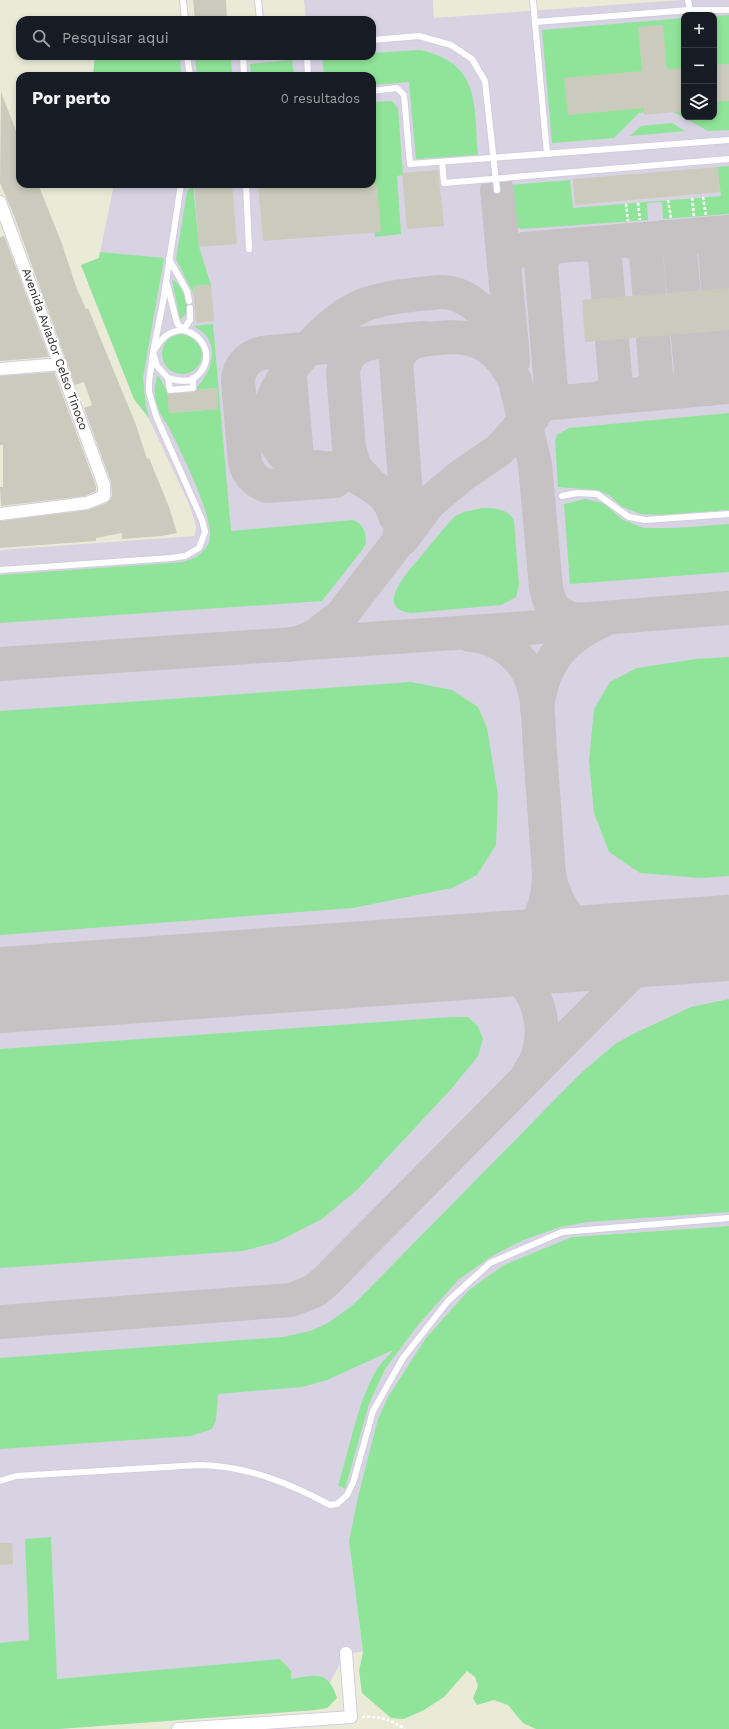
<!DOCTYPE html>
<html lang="pt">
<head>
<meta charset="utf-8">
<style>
	body { margin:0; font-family:"Work Sans",sans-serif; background:#242831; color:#f1f3f6 }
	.controls { position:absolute; right:12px; top:12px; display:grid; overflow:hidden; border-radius:8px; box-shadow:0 2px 6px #0003 }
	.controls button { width:36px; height:36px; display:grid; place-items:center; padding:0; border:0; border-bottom:1px solid #363941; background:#171b24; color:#f1f3f6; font:20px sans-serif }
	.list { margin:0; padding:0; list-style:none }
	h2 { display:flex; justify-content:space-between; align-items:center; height:52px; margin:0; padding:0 16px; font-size:17px }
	h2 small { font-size:13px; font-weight:400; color:#9ea1a6 }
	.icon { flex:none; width:22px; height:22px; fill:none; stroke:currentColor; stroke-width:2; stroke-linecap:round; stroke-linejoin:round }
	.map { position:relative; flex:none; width:729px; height:1729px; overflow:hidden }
	.search { position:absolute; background:#171b24; box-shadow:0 2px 6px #0003; left:16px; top:16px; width:360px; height:44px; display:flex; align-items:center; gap:10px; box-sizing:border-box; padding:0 14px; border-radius:12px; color:#9ea1a6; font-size:15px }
	.panel { position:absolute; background:#171b24; box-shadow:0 2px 6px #0003; left:16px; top:72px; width:360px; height:116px; border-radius:12px }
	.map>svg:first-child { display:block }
	.airport { fill:#d7d3e3; fill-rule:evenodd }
	.green { fill:#90e499 }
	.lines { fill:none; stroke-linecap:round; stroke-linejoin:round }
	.taxiway { stroke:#c6c2c4; stroke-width:34 }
	.runway { stroke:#c6c2c4; stroke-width:86 }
	.building { fill:#cbcbbd }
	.lane-casing { stroke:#d2cce1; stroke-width:8 }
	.street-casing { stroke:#d2cce1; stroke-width:14 }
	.path { stroke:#fff; stroke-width:2.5; stroke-dasharray:3 2; stroke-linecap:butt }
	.lane { stroke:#fff; stroke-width:6 }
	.street { stroke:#fff; stroke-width:12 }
	.labels { text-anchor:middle; stroke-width:4; stroke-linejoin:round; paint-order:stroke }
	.street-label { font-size:12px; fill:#272727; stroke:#fff }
</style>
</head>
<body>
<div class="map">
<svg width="729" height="1729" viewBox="0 0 729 1729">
	<rect width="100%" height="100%" fill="#eaebd7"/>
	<path class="airport" d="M304,0H433L434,18L681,0H729V1226L572,1237L349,1541L363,1652L346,1653L315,1710L58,1729H0V550L195,536L196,526L189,504L149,419L134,399L81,265L99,258L114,184H372V76H93L95,56H372V20H306ZM684,15H714V117H684Z"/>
	<g class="green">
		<polygon points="729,15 729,130 708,131 670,110 639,113 614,138 552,143 542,30 684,18 684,117 714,117 714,16"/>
		<path d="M420,50C481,63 474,105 478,155L416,159L409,82L372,85V76H324L322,57L372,56V53Z"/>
		<polygon points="95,56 180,56 181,76 93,76"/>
		<polygon points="195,56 231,56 232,76 197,76"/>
		<polygon points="292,60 294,76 251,76 250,64"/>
		<polygon points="390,101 393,102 398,108 403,175 397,176 401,234 375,237 372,184 372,102"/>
		<polygon points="672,123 685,131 630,136 641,126"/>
		<polygon points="729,166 729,214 663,219 662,202 647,203 648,220 521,229 514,226 513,222 509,185 570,180 573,208 721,196 717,167"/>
		<polygon points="193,184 199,247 211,285 193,286 193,293 176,259 187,192"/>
		<polygon points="100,252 164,258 143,378 146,407 149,418 134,399 81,265 99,258"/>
		<path d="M172,280L175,281C185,290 187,300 188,313L180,319Z"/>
		<path d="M213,324L231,531L353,520C364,524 366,533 366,544L362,550L322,601L0,623V575L183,562C195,559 209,550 210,537C212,514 180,449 168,426C164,419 157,411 156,402C154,394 154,383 158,375L168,393L169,413L218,409L217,388L194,390C213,373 223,339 193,326Z"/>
		<circle cx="182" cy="354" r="20"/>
		<polygon points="729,413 729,510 665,515 640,514 621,506 609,495 596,490 558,487 555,440 557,435 569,428"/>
		<polygon points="585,499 603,503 623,520 644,528 676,528 729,524 729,572 570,584 564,504"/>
		<path d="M482,508C495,508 509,509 514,521L519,585L516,597L501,605L411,613C371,609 412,567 423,554C433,541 444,528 455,516L464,512Z"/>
		<polygon points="729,657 729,876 701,878 640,873 609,852 594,813 589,761 594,709 610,682 637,668 696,659"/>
		<polygon points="411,682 452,690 478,707 487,728 498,795 496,845 477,875 452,888 353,908 0,935 0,711"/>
		<path d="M729,999V1212L587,1222L561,1227L523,1240L492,1256L458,1280L418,1325L385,1369L369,1404L345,1489L338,1485C351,1446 356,1405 377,1369C381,1362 389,1356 393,1350L327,1380L302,1387L218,1394L216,1420L212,1429L191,1436L0,1449V1358L283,1337L310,1331L328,1323L354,1304L581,1073L615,1044L633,1034L691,1007Z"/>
		<polygon points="451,1017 468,1017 478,1026 483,1039 478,1056 452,1088 357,1190 322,1219 277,1242 243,1251 0,1268 0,1049"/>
		<polygon points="729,1226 729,1729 536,1729 523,1723 508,1705 494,1700 477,1705 473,1698 478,1686 475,1677 467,1671 444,1697 424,1710 404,1719 391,1718 362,1693 359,1671 363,1652 349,1541 358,1497 378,1419 388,1397 426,1338 469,1290 504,1265 572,1237"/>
		<path d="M51,1537L57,1679L280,1659L291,1671V1679C316,1675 328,1670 337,1698L327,1708L315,1710L58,1729H0V1643L29,1640L25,1539Z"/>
	</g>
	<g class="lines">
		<g class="taxiway">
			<polyline points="497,190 512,348"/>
			<path d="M696,235C706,236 712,241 715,251L724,362C725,376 722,385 708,389"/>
			<path d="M664,237C673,240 677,243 680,253L691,369C690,383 685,389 672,392"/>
			<path d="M628,240L641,246L646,254L656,374C656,388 647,393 634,395"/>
			<path d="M584,244C594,245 601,248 605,258L615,375C616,389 609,396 596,399"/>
			<polyline points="504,266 511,254 524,249 729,232"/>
			<path d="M368,344C354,348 345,356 343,372L349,448L354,466L371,485"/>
			<polyline points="291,370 290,377 297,458 301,468"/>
			<path d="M533,417C536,408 542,405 551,403L729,387"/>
			<path d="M335,481L267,486C255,481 248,475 245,462L238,381C239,366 248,357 262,353L424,338"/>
			<path d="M395,516C392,502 384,493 372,486C361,479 352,473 339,470C319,466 291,470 279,448C256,409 280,381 305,352C322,332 340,315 364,305C388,296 414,295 439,292C466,291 483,311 499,331C503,336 510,342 512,349C513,352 512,357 513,361"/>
			<polyline points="402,539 429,503 461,476 499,450 549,394 551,388 541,264 544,254 556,246"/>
			<path d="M288,645L301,642L315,636L341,616L398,542L407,508L396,360C407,340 418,340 439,338C477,334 498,346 515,381L535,464L546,588C551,609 556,615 577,620"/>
			<polyline points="0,664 513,629 539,627 577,620 729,608"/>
			<path d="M537,708C543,664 561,639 602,621"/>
			<path d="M549,875C556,907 575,937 610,944L673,942"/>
			<path d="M461,958C474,956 488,955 500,951C536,939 549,909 549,874C546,833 543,792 540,750C538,725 540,693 527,670C514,649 494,637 470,635"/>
			<path d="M469,958C486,960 504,964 517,975C544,999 550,1043 529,1073"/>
			<polyline points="0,1322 291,1300 314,1291 325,1282 642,962 665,947 682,942"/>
		</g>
		<polyline class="runway" points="0,990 729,938"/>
	</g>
	<g class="building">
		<polygon points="193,0 226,0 227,20 195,20"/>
		<polygon points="663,25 667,69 684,68 684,111 644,115 644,108 568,115 564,78 642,71 638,27"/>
		<polygon points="729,64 729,101 714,102 714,65"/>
		<polygon points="1,92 20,141 20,184 38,184 62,244 77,289 86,309 88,308 136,425 147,459 149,458 169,507 177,533 162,536 122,539 122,533 96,538 96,541 0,548 0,521 88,510 107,503 112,496 111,482 84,408 92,405 84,382 75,385 13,213 0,183"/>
		<polygon points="718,167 720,192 575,205 573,179"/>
		<polygon points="438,170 444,226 407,229 402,173"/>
		<polygon points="194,184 232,184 237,244 199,247"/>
		<polygon points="258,184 377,184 381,232 263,241"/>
		<polygon points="4,236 4,235 49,357 0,361 0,237"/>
		<polygon points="211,285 214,321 196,323 193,286"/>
		<polygon points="729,288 729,330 585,342 582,300"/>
		<polygon points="54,372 96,486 96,491 85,496 1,506 0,487 3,487 3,445 0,445 0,376"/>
		<polygon points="217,388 218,409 169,413 167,393 193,392 197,390"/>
		<polygon points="0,1543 12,1543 13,1564 0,1565"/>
	</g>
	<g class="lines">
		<g class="lane-casing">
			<g id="lane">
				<polyline points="183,0 185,20"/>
				<polyline points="258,0 260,20"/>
				<polyline points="533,0 547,154"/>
				<polyline points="688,0 690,10 729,10"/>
				<polyline points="535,22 690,10"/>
				<polyline points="372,40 419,36 451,45 472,59 485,81 497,190"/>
				<polyline points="187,56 190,76"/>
				<polyline points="243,56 244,76"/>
				<polyline points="307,56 308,76"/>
				<polyline points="372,91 397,88 404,95 410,164 729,140"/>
				<polyline points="442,162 444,183 729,159"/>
				<polyline points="246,184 249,249"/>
				<polyline points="169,259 187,291 189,301"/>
				<polyline points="167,284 177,323 183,330 190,320 190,308"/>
				<path d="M183,330C203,335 214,355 200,373C197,376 194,379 190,380C183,382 175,380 168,378L157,366L153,352C161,339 167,331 183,330Z"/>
				<polyline points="168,378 170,390 193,388 193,378"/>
				<polyline points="562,496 577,493 597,494 629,517 645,520 729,514"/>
				<polyline points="0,570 171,558 185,556 199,548 205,532 202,520 156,416 149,392 149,382 153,352 163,302 181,184"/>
				<path d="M0,1481L16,1476L200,1465C247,1466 289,1483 330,1505L337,1504L347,1495L353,1483L373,1411L403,1358L448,1301L490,1263L562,1232L729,1218"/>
			</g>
		</g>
		<g class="street-casing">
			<g id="street">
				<polyline points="0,202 104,485 104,496 87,503 0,514"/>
				<polyline points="0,369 61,364"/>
				<polyline points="178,1729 351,1717 346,1653"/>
			</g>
		</g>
		<g class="path">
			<polyline points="703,197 706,216"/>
			<polyline points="692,198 694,216"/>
			<polyline points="668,200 671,218"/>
			<polyline points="638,203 640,220"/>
			<polyline points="626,204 628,221"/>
			<path d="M362,1717C380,1716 389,1719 405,1729"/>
		</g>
		<use href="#lane" class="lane"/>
		<use href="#street" class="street"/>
	</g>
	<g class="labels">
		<g class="street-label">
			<text transform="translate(55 349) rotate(70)" y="4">Avenida Aviador Celso Tinoco</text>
		</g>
	</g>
</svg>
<div class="controls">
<button>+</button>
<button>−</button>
<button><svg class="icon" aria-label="layers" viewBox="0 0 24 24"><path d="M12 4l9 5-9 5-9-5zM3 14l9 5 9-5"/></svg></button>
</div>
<div class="search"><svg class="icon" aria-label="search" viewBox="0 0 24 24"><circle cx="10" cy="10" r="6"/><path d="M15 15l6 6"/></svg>Pesquisar aqui</div>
<section class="panel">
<h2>Por perto<small>0 resultados</small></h2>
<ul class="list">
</ul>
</section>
</div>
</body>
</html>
